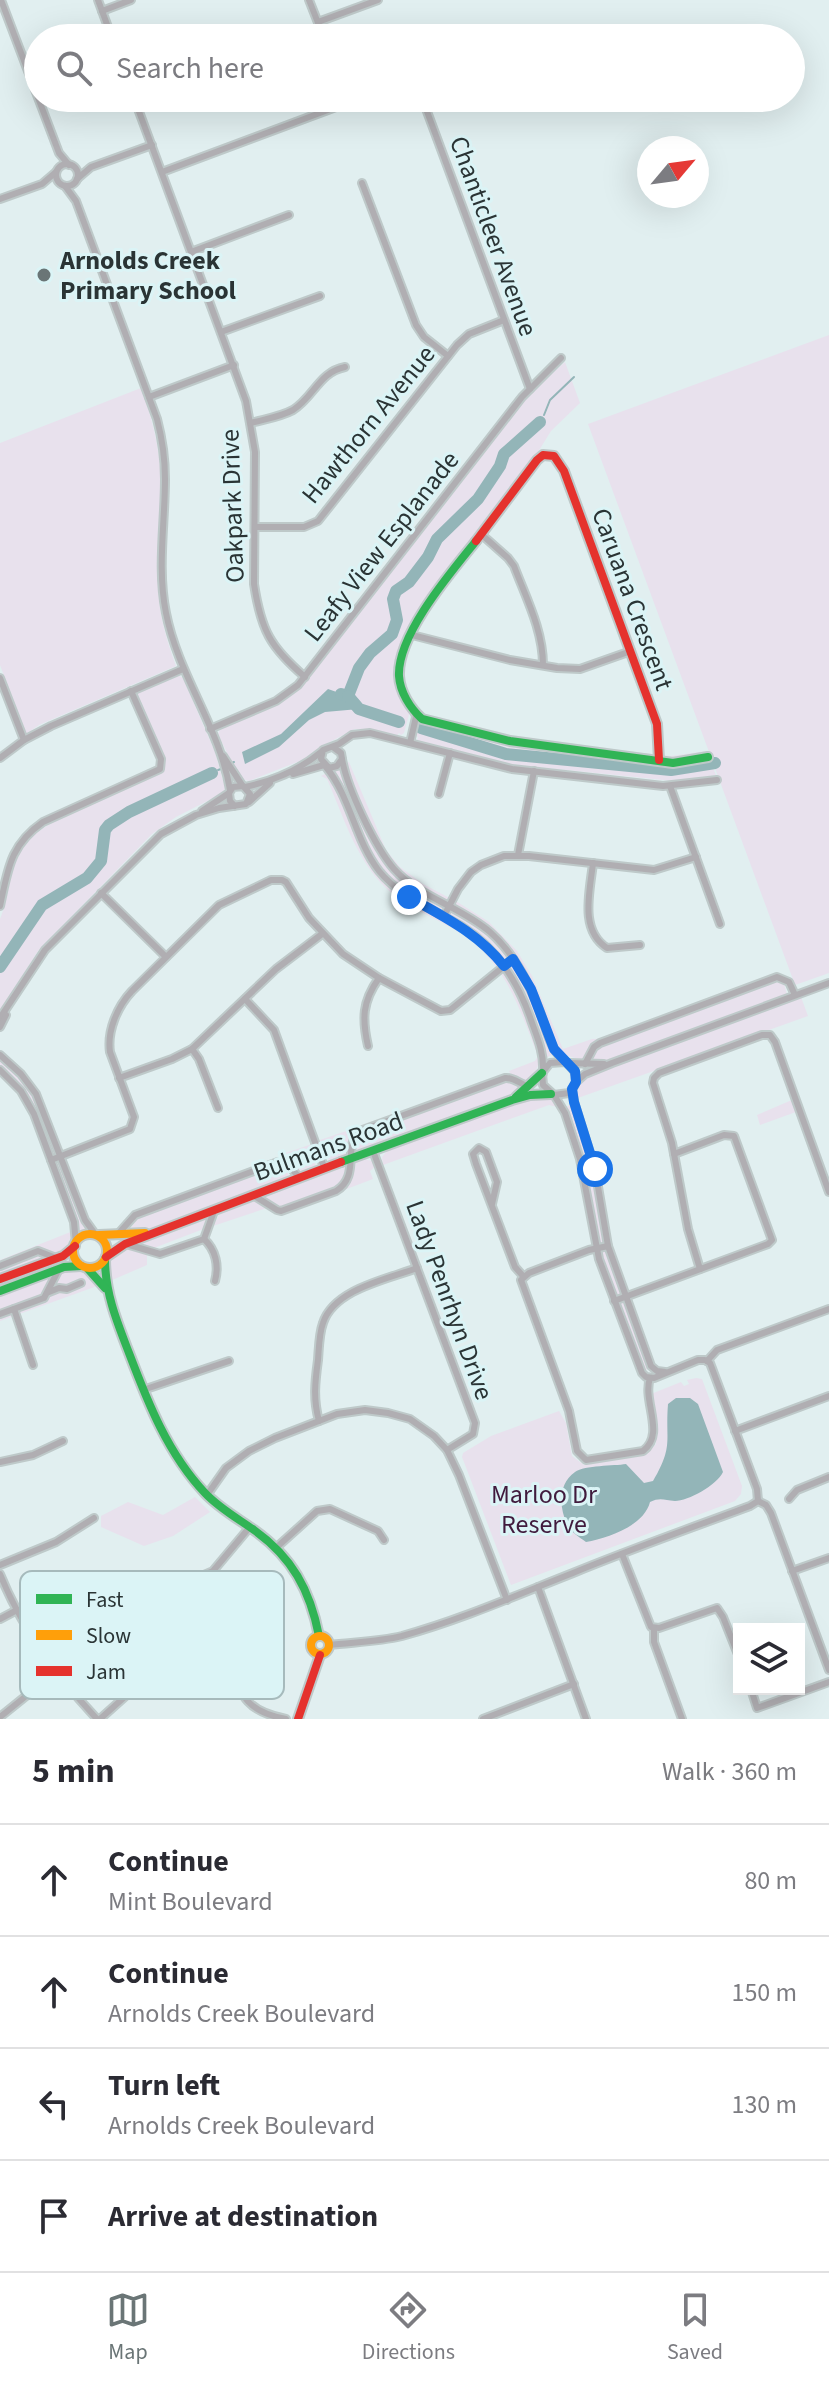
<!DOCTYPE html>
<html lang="en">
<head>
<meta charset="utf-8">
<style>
	body { margin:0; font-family:"Source Sans 3",sans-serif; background:#f7f7f7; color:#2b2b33 }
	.controls { position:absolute; right:24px; bottom:24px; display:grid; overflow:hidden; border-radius:0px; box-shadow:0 8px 32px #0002 }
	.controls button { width:72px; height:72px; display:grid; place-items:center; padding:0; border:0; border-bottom:2px solid #e1e1e2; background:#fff; color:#2b2b33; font:40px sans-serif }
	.compass { position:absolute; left:637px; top:136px; width:72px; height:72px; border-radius:50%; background:#fff; box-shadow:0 8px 32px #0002; rotate:61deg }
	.stop { position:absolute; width:24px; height:24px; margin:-18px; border:6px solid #1a73e8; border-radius:50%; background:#fff }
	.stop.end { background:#1a73e8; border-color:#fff; box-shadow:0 2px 8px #0008 }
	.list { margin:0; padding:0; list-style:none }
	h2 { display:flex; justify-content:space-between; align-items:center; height:104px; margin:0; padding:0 32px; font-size:34px }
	h2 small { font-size:26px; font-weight:400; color:#7c7c81 }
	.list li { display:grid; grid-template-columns:52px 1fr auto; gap:24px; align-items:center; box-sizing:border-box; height:112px; padding:0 32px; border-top:2px solid #e1e1e2 }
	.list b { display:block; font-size:30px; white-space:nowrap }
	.list p { margin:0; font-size:26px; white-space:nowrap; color:#7c7c81 }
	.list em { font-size:26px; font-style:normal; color:#7c7c81 }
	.icon { flex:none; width:44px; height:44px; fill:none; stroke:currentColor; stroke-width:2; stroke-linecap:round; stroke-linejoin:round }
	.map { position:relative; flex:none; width:829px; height:1719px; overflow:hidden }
	.search { position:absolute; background:#fff; box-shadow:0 8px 32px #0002; left:24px; right:24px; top:24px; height:88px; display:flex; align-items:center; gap:20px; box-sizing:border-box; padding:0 28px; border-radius:44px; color:#7c7c81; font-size:30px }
	.sheet { height:552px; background:#fff }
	nav { display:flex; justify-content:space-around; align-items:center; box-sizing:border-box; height:112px; border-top:2px solid #e1e1e2; background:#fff; font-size:22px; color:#7c7c81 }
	nav a { display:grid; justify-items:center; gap:4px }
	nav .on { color:#6a7576 }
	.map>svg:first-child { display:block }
	.green { fill:#e8e1ed }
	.water { fill:#93b5b8 }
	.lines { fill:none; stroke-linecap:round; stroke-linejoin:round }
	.stream { stroke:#93b5b8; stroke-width:2 }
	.river { stroke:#93b5b8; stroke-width:12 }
	.street-casing { stroke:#bec9c9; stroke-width:10 }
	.fast-casing { stroke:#bec9c9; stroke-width:12 }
	.slow-casing { stroke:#bec9c9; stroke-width:12 }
	.jam-casing { stroke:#bec9c9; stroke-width:12 }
	.street { stroke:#b0aeb2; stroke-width:6 }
	.fast { stroke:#30b455; stroke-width:8 }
	.slow { stroke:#ff9f0a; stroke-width:8 }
	.jam { stroke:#e5322d; stroke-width:8 }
	.route { stroke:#1a73e8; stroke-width:10 }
	.poi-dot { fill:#6a7576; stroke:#dbf4f6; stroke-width:3 }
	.labels { text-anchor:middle; stroke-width:6; stroke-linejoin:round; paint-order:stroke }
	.street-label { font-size:26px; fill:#2a3435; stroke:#dbf4f6 }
	.poi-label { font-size:26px; font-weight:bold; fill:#2a3435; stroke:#dbf4f6; text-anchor:start }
	.park-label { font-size:26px; fill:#401b3d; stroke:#dbf4f6 }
	.key { fill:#dbf4f6; stroke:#a6babc; stroke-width:2 }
	.key-label { font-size:22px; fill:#2a3435 }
</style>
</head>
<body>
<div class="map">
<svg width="829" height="1719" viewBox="0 0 829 1719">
	<rect width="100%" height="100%" fill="#e1eff0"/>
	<g class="green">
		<polygon points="829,335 829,973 795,985 588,424"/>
		<path d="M565,362L580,403L551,431L538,452L426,597C418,611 392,661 393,675C394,687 405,700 410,711L404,733L401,735L399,733L397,736L368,729H355L322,746L305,759L249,781L239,778L218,734L221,727L286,698L297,690L526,396Z"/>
		<path d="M141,388C152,417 159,446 161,477C163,512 157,547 158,582C158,611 166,639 176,666L39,725L26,734L0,665V443Z"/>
		<path d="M178,675L183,678L215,752L225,788L223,793L176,817L152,834L38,951L0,1011V919C10,897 8,870 21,849C38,820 128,788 161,773L164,767V759L134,693Z"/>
		<polygon points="418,717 514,739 671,756 706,751 716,775 673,781 509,764 417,740 418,737 413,735"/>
		<path d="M349,762L386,850L400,867L423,884L459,903L489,922L517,951L532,976L563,1049L592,1039L624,1038L774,982L784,984L787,994L610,1060C592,1060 573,1061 559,1051L540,1061L534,1075L523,1082L511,1075L509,1071L535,1061L538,1056C520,1010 506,963 462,934C435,917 402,906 380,882C354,853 342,813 327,779L321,776Z"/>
		<path d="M801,997L808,1016L575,1099C578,1088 580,1081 591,1075Z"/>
		<polygon points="0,1060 21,1079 38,1102 75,1200 90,1232 79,1236 80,1230 30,1101 15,1082 0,1069"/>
		<polygon points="505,1080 521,1087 514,1093 360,1151 354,1148 358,1135"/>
		<polygon points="548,1097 556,1103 557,1107 549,1105 383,1165 382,1157 388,1150 528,1099"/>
		<polygon points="792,1100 796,1112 760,1125 757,1115"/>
		<polygon points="572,1104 589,1157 608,1256 647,1364 647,1370 642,1368 602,1258 582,1156 566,1107"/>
		<polygon points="349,1130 352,1134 346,1154 333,1160 329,1160 322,1151 320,1140"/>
		<polygon points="312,1144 316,1159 315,1166 300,1171 290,1161 280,1155"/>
		<polygon points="362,1159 373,1161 376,1166 370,1171 373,1179 344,1190 357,1161"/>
		<polygon points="279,1164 288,1168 288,1177 152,1228 131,1228 138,1217"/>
		<polygon points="348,1164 340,1184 281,1207 262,1196"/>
		<polygon points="248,1201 256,1202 267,1208 213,1226 220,1213"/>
		<path d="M209,1217L206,1228L154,1248L147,1255V1265L110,1281C108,1267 110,1260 119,1249Z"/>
		<polygon points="73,1231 67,1246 58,1252 0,1274 0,1260"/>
		<polygon points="79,1268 97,1271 100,1285 0,1321 0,1292 61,1270"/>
		<polygon points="696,1378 702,1379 742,1486 741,1494 735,1501 511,1585 462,1457 463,1453 491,1436 559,1411 566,1423 572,1456 584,1465 647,1454 656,1444 656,1422 651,1394 681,1382 684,1386 689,1384 687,1380"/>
		<polygon points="195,1497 210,1512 173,1536 144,1546 101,1527 101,1516 128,1502 163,1515"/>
	</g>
	<g class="water">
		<polygon points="328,689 348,696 359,709 325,712 309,720 279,747 245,764 242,752 281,734"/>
		<path d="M676,1398H690L698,1404L723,1472C717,1485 688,1501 675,1501C664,1500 660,1497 650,1502C644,1526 608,1538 586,1542C579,1537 571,1532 567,1524C559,1507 558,1484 575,1472C585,1465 614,1466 626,1464L644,1483L653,1481C674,1445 665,1441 668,1404Z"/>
	</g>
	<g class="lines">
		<g class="stream">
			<polyline points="544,415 550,400 574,377"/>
			<polyline points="232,763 234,762"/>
			<polyline points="218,770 221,769"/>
		</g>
		<g class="river">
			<polyline points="341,694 348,696 359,668 370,653 392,634 397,620 393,599 396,591 409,582 428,557 437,539 478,499 500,466 504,454 540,422"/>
			<polyline points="348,696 359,709 399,722"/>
			<polyline points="421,728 506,754 671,770 715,763"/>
			<polyline points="0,967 42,905 87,878 101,861 105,830 109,825 129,812 212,773"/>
		</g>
		<g class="street-casing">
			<g id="street">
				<polyline points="1,0 59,153 69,165"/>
				<polyline points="98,0 112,38"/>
				<polyline points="309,0 324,38"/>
				<polyline points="102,11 131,0"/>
				<polyline points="318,22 378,0"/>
				<path d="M134,98L246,401L255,452L254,584C261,630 270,647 305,677"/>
				<polyline points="422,98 530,389"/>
				<circle cx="67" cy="175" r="11"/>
				<polyline points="162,172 360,98"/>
				<polyline points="77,179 91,167 152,145"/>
				<polyline points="362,183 416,325 424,337 448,356"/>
				<path d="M65,186L76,201L157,419C162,438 165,458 165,479C165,523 157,569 166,613C178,675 220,728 230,790"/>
				<polyline points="0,199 42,184 56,172"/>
				<polyline points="191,252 289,215"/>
				<polyline points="221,332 320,296"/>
				<polyline points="149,397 234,365"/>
				<path d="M251,423C265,419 280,417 293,410C314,397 319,372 345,367"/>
				<polyline points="255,527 304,527 318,521 457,345 469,334 504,320"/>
				<path d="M481,534L508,558L514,566C526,598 543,630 543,665"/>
				<polyline points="412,635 510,660 557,668 580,669 631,651"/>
				<polyline points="0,678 24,740"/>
				<polyline points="210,729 276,701 298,685 522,397 561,358"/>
				<polyline points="410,743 416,717 415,713"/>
				<polyline points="333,747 341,753 342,759 337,766 329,768 321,759 323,750 339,744 352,735 370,733 512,769 663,786 717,780"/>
				<polyline points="223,756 242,785"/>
				<polyline points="0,758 24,740 51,726 183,669"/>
				<path d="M342,759C347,788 375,847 394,869C419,897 461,907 490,932C513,952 528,981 539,1009C544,1022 547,1037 554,1049C563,1065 589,1071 569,1093L554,1095L543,1085L542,1073L550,1063L564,1062"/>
				<path d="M326,767C351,798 355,840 379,871C400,897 433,909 461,926C495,947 517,980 530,1017C536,1035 544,1051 543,1070"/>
				<polyline points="293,774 324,765"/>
				<polyline points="670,786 720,924"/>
				<path d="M245,787C274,781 298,771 321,752"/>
				<polyline points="439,794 450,753"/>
				<polyline points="249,802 270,783"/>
				<polyline points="202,811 229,793"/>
				<polyline points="518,855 534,771"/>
				<path d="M593,863C590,891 579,930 607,948L640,945"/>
				<polyline points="101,893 166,957"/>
				<path d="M0,906C8,869 10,845 43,822L160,769L161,759L131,691"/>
				<polyline points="444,916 458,889 471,872 481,865 504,856 529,856 654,870 696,857"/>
				<polyline points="245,999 274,1030 324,1167"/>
				<polyline points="0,1018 45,950 161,834 196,815 219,808 246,804 250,794 243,786 233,787 229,793 230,801 235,806"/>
				<polyline points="0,1027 6,1015"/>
				<path d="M368,1046C362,1019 362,1002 379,978"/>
				<polyline points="192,1049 199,1059 218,1108"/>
				<polyline points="0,1055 21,1074 36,1094 85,1220 95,1234"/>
				<polyline points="568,1063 604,1064"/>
				<polyline points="585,1064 594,1047 600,1043 777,977 789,982 795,995"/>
				<polyline points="0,1070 21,1091 34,1114 74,1222 76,1244"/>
				<polyline points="119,1078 172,1059 192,1049 276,969 322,934"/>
				<polyline points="576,1082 585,1074 612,1063 829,983"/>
				<polyline points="572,1089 574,1102 595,1169 608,1246 651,1366 657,1371 665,1372"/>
				<polyline points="554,1095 565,1113 580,1159 599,1259 642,1373 646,1377 654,1378 698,1360 705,1360 710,1363 757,1489 758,1501"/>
				<polyline points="373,1151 475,1423 473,1434 447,1450"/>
				<path d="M51,1160L130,1129L134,1117L110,1052C107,1031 117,1007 132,991L219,905L271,880H282L286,882L309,918L343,954L379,978L441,1011L450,1010L455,1006L513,959"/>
				<path d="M253,1195L277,1210L281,1211L336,1191C361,1176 342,1146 360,1131L505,1078C513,1077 520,1084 528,1086"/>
				<polyline points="492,1204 497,1182 486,1152 479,1148 473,1154 476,1164 515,1267 523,1276"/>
				<polyline points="118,1234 135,1215 278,1162 289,1166 299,1177"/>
				<path d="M204,1239C216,1250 219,1266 215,1281"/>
				<polyline points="126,1244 160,1254 204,1239 214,1211"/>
				<path d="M608,1246L589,1250L529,1273L521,1280L569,1411L577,1451L586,1460L643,1451C666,1434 642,1401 650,1378"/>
				<polyline points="0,1266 38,1251 56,1258"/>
				<polyline points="700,1269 688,1229 672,1143 653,1083 654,1078 659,1073 762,1035 770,1035 775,1042 829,1192"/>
				<polyline points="49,1292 59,1288 67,1289 81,1283"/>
				<polyline points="614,1301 768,1244 772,1240 734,1136 724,1135 674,1154"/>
				<polyline points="14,1309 33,1365"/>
				<polyline points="0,1314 44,1298 59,1269"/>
				<polyline points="707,1361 717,1350 829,1309"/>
				<polyline points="143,1390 229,1361"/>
				<path d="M319,1421C313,1399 315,1382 318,1360C319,1347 319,1334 323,1323C334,1289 388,1279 417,1268"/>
				<polyline points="735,1431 829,1396"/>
				<polyline points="0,1462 33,1455 63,1441"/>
				<polyline points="207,1495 226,1468 249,1451 275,1438 337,1414 365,1410 388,1413 410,1419 434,1436 447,1450 459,1475 507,1600"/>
				<polyline points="789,1499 797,1490 829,1477"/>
				<polyline points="758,1501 766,1505 771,1513 829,1670"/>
				<polyline points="277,1547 317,1511 330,1509 378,1531 384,1540"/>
				<polyline points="622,1554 651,1627 659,1628 717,1608 723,1617 739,1657"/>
				<polyline points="0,1565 56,1542 94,1518"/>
				<polyline points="792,1571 829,1558"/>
				<path d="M0,1574C22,1629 57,1676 97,1719"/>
				<polyline points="199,1577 213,1571 249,1528"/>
				<polyline points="538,1587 586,1719"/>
				<polyline points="0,1619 17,1610"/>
				<polyline points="654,1628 654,1642 682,1719"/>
				<path d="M329,1645C353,1642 378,1642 402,1636C460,1620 517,1595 573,1573C631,1549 691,1528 750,1506L758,1501"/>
				<polyline points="39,1647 86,1615 124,1600"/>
				<path d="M224,1649C241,1690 239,1710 286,1719"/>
				<polyline points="207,1652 230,1648 239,1642"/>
				<polyline points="751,1689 757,1708 829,1682"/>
				<polyline points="0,1717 57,1671"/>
				<polyline points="100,1719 129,1693 153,1678"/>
				<polyline points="483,1719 574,1684"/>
			</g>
		</g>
		<g class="fast-casing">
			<g id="fast">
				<path d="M476,541C451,572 397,635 399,676C400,692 410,708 422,719L510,741L673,763L708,757"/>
				<polyline points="516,1097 542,1073"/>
				<polyline points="341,1162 512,1100 530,1095 551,1094"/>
				<path d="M105,1259C105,1293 117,1322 129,1353C148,1403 168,1454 205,1493C219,1508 237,1518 254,1530C292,1557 310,1590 319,1636"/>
				<polyline points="88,1269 105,1288"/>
				<polyline points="0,1291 64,1267 81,1266"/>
			</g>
		</g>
		<g class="slow-casing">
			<g id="slow">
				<circle cx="90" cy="1251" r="17"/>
				<polyline points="99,1235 145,1233"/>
				<circle cx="320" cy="1645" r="9"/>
			</g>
		</g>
		<g class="jam-casing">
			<g id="jam">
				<polyline points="476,541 537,460 543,455 554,456 564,471 657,724 659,760"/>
				<polyline points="106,1257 125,1244 341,1162"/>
				<polyline points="0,1279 63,1256 75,1246"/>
				<polyline points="298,1719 320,1655"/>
			</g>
		</g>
		<use href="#street" class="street"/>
		<use href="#fast" class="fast"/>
		<use href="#slow" class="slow"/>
		<use href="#jam" class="jam"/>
	</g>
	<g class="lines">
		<path class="route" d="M409,897C444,917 478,933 504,966L513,959L531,989L554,1049L575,1071L576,1082L572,1089L574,1102L595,1169"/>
	</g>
	<circle class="poi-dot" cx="44" cy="275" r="8"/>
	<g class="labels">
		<g class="street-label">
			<text transform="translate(494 236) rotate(70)" y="9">Chanticleer Avenue</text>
			<text transform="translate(368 424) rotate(-51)" y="9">Hawthorn Avenue</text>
			<text transform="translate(232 506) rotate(-92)" y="9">Oakpark Drive</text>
			<text transform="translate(381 546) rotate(-52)" y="9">Leafy View Esplanade</text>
			<text transform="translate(633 599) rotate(70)" y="9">Caruana Crescent</text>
			<text transform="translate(328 1146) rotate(-20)" y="9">Bulmans Road</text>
			<text transform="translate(450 1300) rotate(70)" y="9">Lady Penrhyn Drive</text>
		</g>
		<g class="poi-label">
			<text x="60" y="269">Arnolds Creek<tspan x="60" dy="30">Primary School</tspan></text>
		</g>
		<g class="park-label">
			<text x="544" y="1503">Marloo Dr<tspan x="544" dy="30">Reserve</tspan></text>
		</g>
	</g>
	<rect x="20" y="1571" width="264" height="128" rx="12" class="key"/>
	<rect x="36" y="1594" width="36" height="10" fill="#30b455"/>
	<rect x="36" y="1630" width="36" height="10" fill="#ff9f0a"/>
	<rect x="36" y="1666" width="36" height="10" fill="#e5322d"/>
	<g class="key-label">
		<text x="86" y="1607">Fast</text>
		<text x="86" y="1643">Slow</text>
		<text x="86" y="1679">Jam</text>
	</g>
</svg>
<div class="controls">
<button><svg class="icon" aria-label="layers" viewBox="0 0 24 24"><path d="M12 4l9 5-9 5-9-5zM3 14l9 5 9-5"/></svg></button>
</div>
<svg class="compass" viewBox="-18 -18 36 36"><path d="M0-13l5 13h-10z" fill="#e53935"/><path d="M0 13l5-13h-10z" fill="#7c7c81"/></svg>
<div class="stop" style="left:595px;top:1169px"></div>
<div class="stop end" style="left:409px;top:897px"></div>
<div class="search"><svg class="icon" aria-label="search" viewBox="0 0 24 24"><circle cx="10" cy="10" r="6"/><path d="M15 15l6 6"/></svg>Search here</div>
</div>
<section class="sheet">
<h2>5 min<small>Walk · 360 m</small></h2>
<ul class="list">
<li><svg class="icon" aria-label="ahead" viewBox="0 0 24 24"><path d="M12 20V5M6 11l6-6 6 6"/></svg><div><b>Continue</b><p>Mint Boulevard</p></div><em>80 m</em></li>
<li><svg class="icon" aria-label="ahead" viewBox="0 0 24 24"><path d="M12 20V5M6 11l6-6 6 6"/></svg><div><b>Continue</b><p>Arnolds Creek Boulevard</p></div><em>150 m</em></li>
<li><svg class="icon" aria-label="left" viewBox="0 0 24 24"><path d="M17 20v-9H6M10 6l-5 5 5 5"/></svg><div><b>Turn left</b><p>Arnolds Creek Boulevard</p></div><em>130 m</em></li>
<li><svg class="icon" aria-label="arrive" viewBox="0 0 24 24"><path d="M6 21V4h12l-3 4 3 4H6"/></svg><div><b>Arrive at destination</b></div></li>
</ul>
</section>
<nav>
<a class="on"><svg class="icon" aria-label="map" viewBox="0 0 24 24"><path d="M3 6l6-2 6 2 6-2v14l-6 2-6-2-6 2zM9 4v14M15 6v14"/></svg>Map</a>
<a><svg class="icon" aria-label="directions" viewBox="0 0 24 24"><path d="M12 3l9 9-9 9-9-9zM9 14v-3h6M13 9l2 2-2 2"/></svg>Directions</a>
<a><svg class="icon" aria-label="saved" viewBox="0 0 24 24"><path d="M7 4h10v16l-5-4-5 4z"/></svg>Saved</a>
</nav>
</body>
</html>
